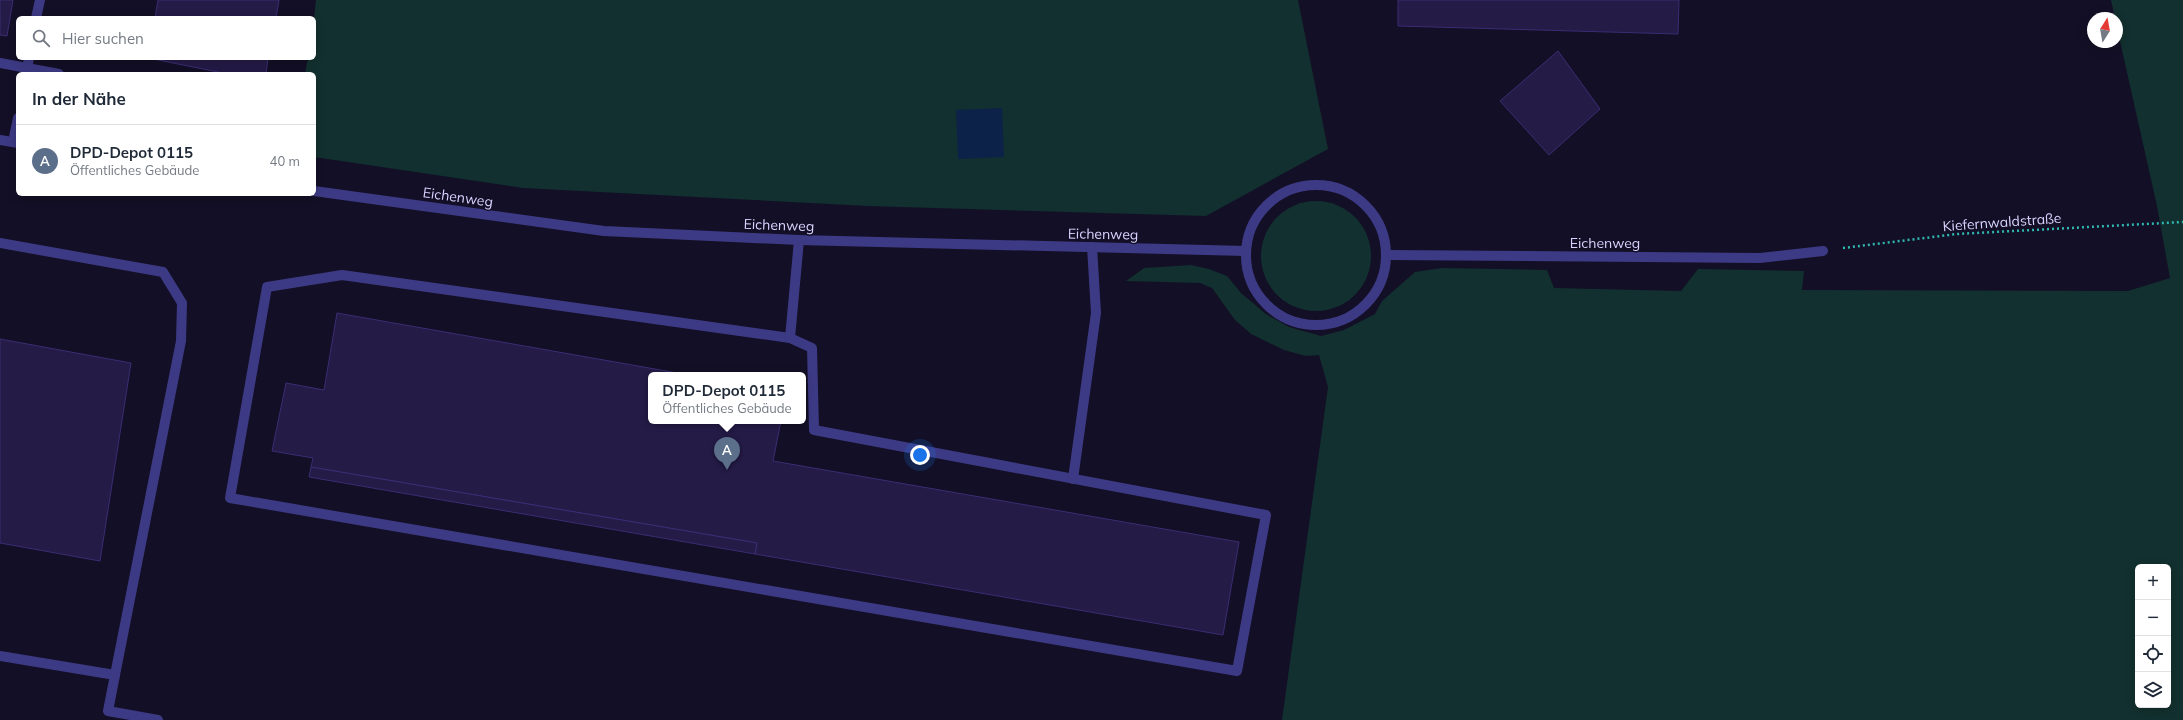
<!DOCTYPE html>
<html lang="de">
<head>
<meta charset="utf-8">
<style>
	body { margin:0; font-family:Mulish,sans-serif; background:#f6f6f7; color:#1f2937 }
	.controls { position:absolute; right:12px; bottom:12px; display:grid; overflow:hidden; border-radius:6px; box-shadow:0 2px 10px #0003 }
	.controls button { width:36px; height:36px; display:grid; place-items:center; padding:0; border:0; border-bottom:1px solid #e0e1e3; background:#fff; color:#1f2937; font:20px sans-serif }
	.compass { position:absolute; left:2087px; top:12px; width:36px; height:36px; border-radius:50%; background:#fff; box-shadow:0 2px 10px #0003; rotate:11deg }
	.you { position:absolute; left:920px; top:455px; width:14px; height:14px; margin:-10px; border:3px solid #fff; border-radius:50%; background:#1a73e8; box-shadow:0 0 0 6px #1a73e833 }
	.badge { display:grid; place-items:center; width:26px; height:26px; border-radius:50%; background:#117e91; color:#fff; font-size:13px; font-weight:700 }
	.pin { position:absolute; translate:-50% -33px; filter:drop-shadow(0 1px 2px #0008) }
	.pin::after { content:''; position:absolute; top:21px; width:14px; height:12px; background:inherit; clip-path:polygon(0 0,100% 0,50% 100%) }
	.popup { position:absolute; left:648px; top:372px; width:158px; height:52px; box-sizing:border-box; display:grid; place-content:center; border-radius:6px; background:#fff; filter:drop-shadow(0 1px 3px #0005); font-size:13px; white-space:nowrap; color:#747a83 }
	.popup b { font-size:15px; color:#1f2937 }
	.popup::after { content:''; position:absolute; left:50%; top:100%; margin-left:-8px; border:8px solid transparent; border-top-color:#fff }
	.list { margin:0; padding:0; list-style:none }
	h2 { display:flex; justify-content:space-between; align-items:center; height:52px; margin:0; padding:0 16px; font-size:17px }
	h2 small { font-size:13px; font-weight:400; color:#747a83 }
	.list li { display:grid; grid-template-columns:26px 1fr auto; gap:12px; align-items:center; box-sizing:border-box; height:72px; padding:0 16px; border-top:1px solid #e0e1e3 }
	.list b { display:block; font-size:15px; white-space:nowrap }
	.list p { margin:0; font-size:13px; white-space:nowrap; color:#747a83 }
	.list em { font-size:13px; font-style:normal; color:#747a83 }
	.icon { flex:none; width:22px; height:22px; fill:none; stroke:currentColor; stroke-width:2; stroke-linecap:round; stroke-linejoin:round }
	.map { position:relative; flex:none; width:2183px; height:720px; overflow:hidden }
	.search { position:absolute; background:#fff; box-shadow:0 2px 10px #0003; left:16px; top:16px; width:300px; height:44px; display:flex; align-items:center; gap:10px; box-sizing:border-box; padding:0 14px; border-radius:6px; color:#747a83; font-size:15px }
	.panel { position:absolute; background:#fff; box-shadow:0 2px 10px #0003; left:16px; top:72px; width:300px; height:124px; border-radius:6px }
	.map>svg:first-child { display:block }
	.green { fill:#12302f; fill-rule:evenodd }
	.water { fill:#0c2248 }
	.building { fill:#241b47; stroke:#3b2d73 }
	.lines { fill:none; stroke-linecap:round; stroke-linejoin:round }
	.path { stroke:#2fb8b0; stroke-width:2.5; stroke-dasharray:2 3; stroke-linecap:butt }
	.service { stroke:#3d3a85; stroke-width:10 }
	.minor { stroke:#3d3a85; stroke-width:10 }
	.labels { text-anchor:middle; stroke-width:3; stroke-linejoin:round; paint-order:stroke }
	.street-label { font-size:14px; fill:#d9d4ff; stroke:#130f26 }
</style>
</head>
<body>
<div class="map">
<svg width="2183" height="720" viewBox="0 0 2183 720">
	<rect width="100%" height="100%" fill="#130f26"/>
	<g class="green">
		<polygon points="316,0 1298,0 1328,149 1206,216 868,206 523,188 314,157 314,74 305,74 308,58 314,58 314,18"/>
		<path d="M2111,0H2183V720H1282L1328,387L1319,355L1306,356L1284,350L1251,334L1235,320L1212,288L1200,283L1126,281L1144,268L1191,265L1209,269L1227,276L1241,293L1266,314L1289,327L1321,336L1344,330L1375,314L1382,301L1415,272L1442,268L1547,270L1554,288L1681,291L1698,269L1804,271L1802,290L2128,291L2170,278L2157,206L2117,28V18H2115ZM2138,567H2168V705H2138Z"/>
		<circle cx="1316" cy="256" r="55"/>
	</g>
	<polygon class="water" points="1002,108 1004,157 958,159 956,110"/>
	<g class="building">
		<polygon points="0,0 13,0 7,36 0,35"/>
		<polygon points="158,0 279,0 276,18 155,18"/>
		<polygon points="1398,0 1679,0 1678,34 1398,26"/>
		<polygon points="1558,51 1600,109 1549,155 1500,101"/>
		<polygon points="148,58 268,58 266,74 228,74"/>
		<polygon points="337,313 689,375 651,375 651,421 781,421 773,461 1239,542 1223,635 755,554 757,543 311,467 313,458 272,451 286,383 324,390"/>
		<polygon points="0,339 131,363 100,561 0,543"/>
		<polygon points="311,467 757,543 755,554 309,477"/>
	</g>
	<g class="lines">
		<polyline class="path" points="1843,248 1957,234 2183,222"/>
		<g class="service">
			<polyline points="36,18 40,0"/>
			<polyline points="0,63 59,74"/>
			<polyline points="26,74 29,58"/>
			<polyline points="13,142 18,118"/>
			<polyline points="0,243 163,272 182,303 181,341 115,675 0,656"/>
			<polygon points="342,275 790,338 812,348 814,430 1266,515 1237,671 230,498 267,287"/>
			<polyline points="790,338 799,240"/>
			<polyline points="1073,479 1096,313 1092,247"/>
			<polyline points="115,675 108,711 158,720"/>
		</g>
		<g class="minor">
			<polyline points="0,140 18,143"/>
			<circle cx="1316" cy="255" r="70"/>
			<polyline points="314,191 604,231 799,240 1246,251"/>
			<polyline points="1387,255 1760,258 1823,251"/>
		</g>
	</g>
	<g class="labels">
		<g class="street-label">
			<text transform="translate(458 197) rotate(8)" y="5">Eichenweg</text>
			<text transform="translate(2002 222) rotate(-4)" y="5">Kiefernwaldstraße</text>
			<text transform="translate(779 225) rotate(2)" y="5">Eichenweg</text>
			<text transform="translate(1103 234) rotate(1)" y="5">Eichenweg</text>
			<text x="1605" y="248">Eichenweg</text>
		</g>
	</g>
</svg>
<div class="controls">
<button>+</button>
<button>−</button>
<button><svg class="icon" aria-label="locate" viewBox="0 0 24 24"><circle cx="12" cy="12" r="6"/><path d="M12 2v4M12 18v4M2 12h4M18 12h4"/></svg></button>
<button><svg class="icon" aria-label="layers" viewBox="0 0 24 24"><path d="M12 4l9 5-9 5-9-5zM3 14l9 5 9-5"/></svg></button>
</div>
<svg class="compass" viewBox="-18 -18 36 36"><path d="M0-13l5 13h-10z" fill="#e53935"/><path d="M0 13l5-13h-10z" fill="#747a83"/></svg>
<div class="you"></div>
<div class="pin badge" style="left:727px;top:470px;background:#5c6f8a">A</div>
<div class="popup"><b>DPD-Depot 0115</b>Öffentliches Gebäude</div>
<div class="search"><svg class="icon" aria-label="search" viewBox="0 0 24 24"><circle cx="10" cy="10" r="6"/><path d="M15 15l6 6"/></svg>Hier suchen</div>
<section class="panel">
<h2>In der Nähe<small></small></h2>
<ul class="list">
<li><span class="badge" style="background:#5c6f8a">A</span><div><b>DPD-Depot 0115</b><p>Öffentliches Gebäude</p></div><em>40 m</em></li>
</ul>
</section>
</div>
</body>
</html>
